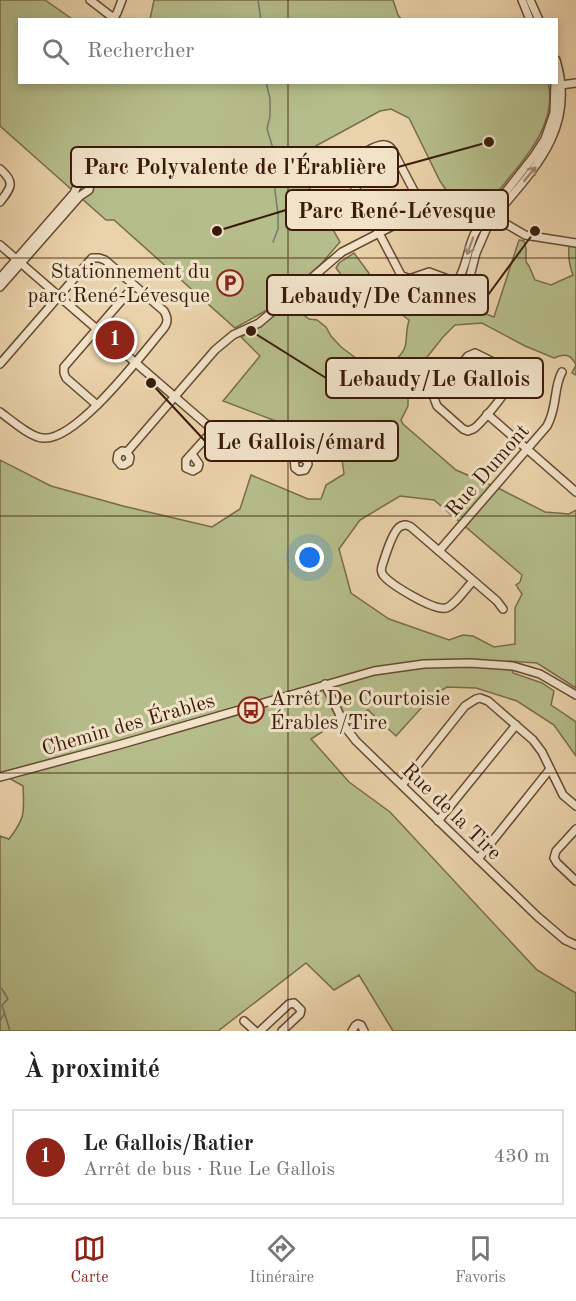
<!DOCTYPE html>
<html lang="fr">
<head>
<meta charset="utf-8">
<style>
	body { margin:0; font-family:"Old Standard TT",serif; background:#f6f6f6; color:#222 }
	.you { position:absolute; left:310px; top:558px; width:21px; height:21px; margin:-15px; border:4px solid #fff; border-radius:50%; background:#1a73e8; box-shadow:0 0 0 9px #1a73e833 }
	.badge { display:grid; place-items:center; width:39px; height:39px; border-radius:50%; background:#8f2418; color:#fff; font-size:20px; font-weight:700 }
	.pin { position:absolute; translate:-50% -50%; border:3px solid #fff; box-shadow:0 2px 6px #0006 }
	.list { margin:0; padding:0; list-style:none }
	h2 { display:flex; justify-content:space-between; align-items:center; height:78px; margin:0; padding:0 24px; font-size:26px }
	h2 small { font-size:20px; font-weight:400; color:#767676 }
	.list li { display:grid; grid-template-columns:39px 1fr auto; gap:18px; align-items:center; box-sizing:border-box; height:96px; margin:0 12px 12px; padding:0 12px; border:2px solid #e0e0e0; border-radius:0px }
	.list b { display:block; font-size:22px; white-space:nowrap }
	.list p { margin:0; font-size:20px; white-space:nowrap; color:#767676 }
	.list em { font-size:20px; font-style:normal; color:#767676 }
	.icon { flex:none; width:33px; height:33px; fill:none; stroke:currentColor; stroke-width:2; stroke-linecap:round; stroke-linejoin:round }
	.map { position:relative; flex:none; width:576px; height:1031px; overflow:hidden }
	.search { position:absolute; background:#fff; box-shadow:0 3px 9px #0003; left:18px; right:18px; top:18px; height:66px; display:flex; align-items:center; gap:15px; box-sizing:border-box; padding:0 21px; border-radius:0px; color:#767676; font-size:22px }
	.sheet { height:186px; background:#fff }
	nav { display:flex; justify-content:space-around; align-items:center; box-sizing:border-box; height:84px; border-top:2px solid #e0e0e0; background:#fff; font-size:16px; color:#767676 }
	nav a { display:grid; justify-items:center; gap:3px }
	nav .on { color:#8f2418 }
	.map>svg:first-child { display:block }
	.green { fill:#b5bd8a; stroke:#786c4a; stroke-width:1.5; fill-rule:evenodd }
	.lines { fill:none; stroke-linecap:round; stroke-linejoin:round }
	.stream { stroke:#74786e; stroke-width:1.5 }
	.minor-casing { stroke:#664932; stroke-width:10 }
	.minor { stroke:#f1e2c8; stroke-width:7 }
	.oneway { stroke:#9f8872 }
	.grid { fill:none; stroke:#3a1b0a; stroke-width:1.5; stroke-opacity:0.55 }
	.labels { text-anchor:middle; stroke-width:6; stroke-linejoin:round; paint-order:stroke }
	.poi-label { font-size:21px; fill:#3a1b0a; stroke:#f1e2c8; text-anchor:end }
	.street-label { font-size:21px; fill:#3a1b0a; stroke:#f1e2c8 }
	.leader { fill:none; stroke:#3a1b0a; stroke-width:2 }
	.callout-dot { fill:#3a1b0a; stroke:#f1e2c8; stroke-width:2 }
	.callout { fill:#f1e2c8; stroke:#3a1b0a; stroke-width:2 }
	.callout-label { font-size:22px; text-anchor:middle; font-weight:bold; fill:#3a1b0a }
</style>
</head>
<body>
<div class="map">
<svg width="576" height="1031" viewBox="0 0 576 1031">
	<rect width="100%" height="100%" fill="#ead2aa"/>
	<filter id="stains"><feTurbulence type="fractalNoise" baseFrequency=".00333" numOctaves="4"/><feColorMatrix values="0 0 0 0 .2 0 0 0 0 .09 0 0 0 0 .02 0 0 0 .5 -.17"/></filter>
	<radialGradient id="worn" r=".72"><stop offset=".6" stop-color="#630" stop-opacity="0"/><stop offset="1" stop-color="#630" stop-opacity=".3"/></radialGradient>
	<g class="green">
		<path d="M0,0H45L72,19L20,20V82H548C557,119 531,152 509,178C501,188 494,197 485,205H476L452,199L440,181L409,118L391,109L380,111L312,148L306,162V182L340,242L321,264L284,297L269,309L235,328L114,220H106L0,126Z"/>
		<polygon points="154,0 393,0 398,15 401,19 150,19"/>
		<path d="M519,240L524,241L526,248V262L529,266L535,280L551,285L573,275C569,265 568,257 569,246L576,247V375L572,373L576,365C571,354 564,353 554,358L525,346L482,323L455,325L443,337L424,361L408,389V406L401,420L403,424L456,470L500,489L545,512L569,514L576,510V688L537,663L509,661L513,673L542,683L554,691L551,705L576,722V756L554,725L517,701L476,688L447,687L433,695L396,736L368,710L350,724H334L311,739L349,782L390,812L537,970L576,993V1031H393L359,975L334,990L306,963L218,1031H0V836L9,839C26,817 24,812 23,786L0,773V460L51,486L123,506L212,527L240,509L251,475L308,499H321L326,485L344,474L341,452L333,447L311,458L308,452L320,443L302,431L223,401L260,356L241,337L258,328L289,304L309,319L317,320L326,327L331,336L341,347L360,361L369,359L394,361C412,346 403,340 409,320L395,310L342,276L336,268L339,263L354,253L368,272L377,288L384,290L397,285L404,289L415,309L422,311L465,306L494,317ZM400,496L434,500L522,575L520,582L516,585L522,594L515,608V644L494,647L473,636L463,635L449,640L389,619L351,593L339,549L360,520Z"/>
	</g>
	<g class="lines">
		<g class="stream">
			<polyline points="258,0 261,20"/>
			<polyline points="266,82 270,99 270,116 267,129 275,155 275,191 278,214 278,229 273,242"/>
			<polyline points="0,988 2,989 8,999 2,1005 10,1031"/>
			<polyline points="0,1021 4,1014"/>
		</g>
		<g class="minor-casing">
			<g id="minor">
				<polyline points="90,0 116,20"/>
				<polyline points="522,0 530,20"/>
				<polyline points="530,0 539,20"/>
				<polyline points="112,20 117,13 122,0"/>
				<polyline points="561,85 576,83"/>
				<path d="M0,169C15,182 12,187 0,202"/>
				<path d="M424,210L393,151C390,147 390,146 385,145C377,143 353,159 348,164V174L401,275L409,279L429,272L464,285L469,280L476,253L489,223L493,208L534,156L545,139L554,113L555,82"/>
				<path d="M0,245L213,430L294,458L295,468L299,471L305,470L308,464C306,457 300,458 294,458"/>
				<polyline points="0,278 74,193 78,184 82,180 87,181 90,185 89,190 80,196 0,287"/>
				<path d="M457,282C473,257 464,227 498,212C537,166 576,126 556,60"/>
				<path d="M475,353L503,367C506,373 507,385 505,391C503,397 478,427 473,429C471,430 469,430 468,431L463,429L437,406L434,398L436,394L468,356Z"/>
				<path d="M0,364L92,258H99L105,260L164,311C168,318 168,322 164,328C143,353 76,442 43,438C30,437 11,420 0,412"/>
				<polyline points="97,405 66,378 64,373 64,367 134,286"/>
				<polyline points="487,414 576,492"/>
				<polyline points="127,452 130,457 129,462 124,465 121,465 117,460 118,454 122,451 127,452 215,350 233,335 259,323 342,252 424,210 447,206 470,208 491,215 525,235 576,243"/>
				<polyline points="192,454 199,464 198,468 193,471 186,468 186,460 213,430"/>
				<path d="M439,551L547,426C558,406 553,388 562,372"/>
				<path d="M473,581C467,587 454,606 446,608C434,611 391,585 383,575C381,571 381,570 382,566C385,557 393,529 401,526C406,524 407,525 411,527L497,601L503,609"/>
				<polyline points="325,684 346,728 356,741 538,917 565,940 576,945"/>
				<polyline points="0,777 122,744 374,671 424,664 470,663 513,666 540,674 576,695"/>
				<polyline points="402,785 465,706 476,699 480,698 488,701 533,740 542,752 563,795 576,806"/>
				<polyline points="438,821 516,725"/>
				<polyline points="576,829 556,851 554,858 557,863 576,881"/>
				<polyline points="478,859 550,769"/>
				<polyline points="244,1021 255,1031"/>
				<polyline points="260,1031 289,1004 294,1003 301,1010 300,1014 282,1031"/>
				<polyline points="352,1031 355,1026 358,1024 361,1025 364,1031"/>
			</g>
		</g>
		<use href="#minor" class="minor"/>
	</g>
	<defs><path id="oneway-shaft" d="M-6 0H5M1.5-3L5.5 0L1.5 3" fill="none" stroke-width="1.6" stroke-linecap="round" stroke-linejoin="round" transform="scale(1.5)"/></defs>
	<g class="oneway">
		<use href="#oneway-shaft" transform="translate(530 174) rotate(-50)"/>
		<use href="#oneway-shaft" transform="translate(470 246) rotate(110)"/>
	</g>
	<path class="grid" d="M288,0V20M288,82V1031M0,258H576M0,516H576M0,773H576"/>
	<defs>
		<g id="parking-ring" transform="scale(1.35)"><circle r="9.5" fill="#f1e2c8" stroke="#8f2418" stroke-width="1.5"/><path d="M-3.5-5.5H1a3.5 3.5 0 0 1 0 7H-1V5.5H-3.5ZM-1-3.4V-.6H.8a1.4 1.4 0 0 0 0-2.8Z" fill="#8f2418"/></g>
		<g id="bus-ring" transform="scale(1.35)"><circle r="9.5" fill="#f1e2c8" stroke="#8f2418" stroke-width="1.5"/><path d="M-5-6H5V4H4V6H2V4H-2V6H-4V4H-5ZM-3.5-4V0h7V-4ZM-3.5 1.2v1.5H-2V1.2ZM2 1.2v1.5H3.5V1.2Z" fill="#8f2418"/></g>
	</defs>
	<g fill-rule="evenodd">
		<use href="#parking-ring" x="230" y="283"/>
		<use href="#bus-ring" x="251" y="710"/>
	</g>
	<g class="labels">
		<g class="poi-label">
			<text x="210" y="278">Stationnement du<tspan x="210" dy="24">parc René-Lévesque</tspan></text>
			<text x="270" y="705" text-anchor="start">Arrêt De Courtoisie<tspan x="270" dy="24">Érables/Tire</tspan></text>
		</g>
		<g class="street-label">
			<text transform="translate(487 470) rotate(-49)" y="7">Rue Dumont</text>
			<text transform="translate(128 724) rotate(-16)" y="7">Chemin des Érables</text>
			<text transform="translate(452 811) rotate(44)" y="7">Rue de la Tire</text>
		</g>
	</g>
	<path class="leader" d="M489 142L398 167M217 231L286 210M535 231L488 295M251 331L326 378M151 383L205 441"/>
	<g class="callout-dot">
		<circle cx="489" cy="142" r="6"/>
		<circle cx="217" cy="231" r="6"/>
		<circle cx="535" cy="231" r="6"/>
		<circle cx="251" cy="331" r="6"/>
		<circle cx="151" cy="383" r="6"/>
	</g>
	<g class="callout">
		<rect x="71" y="147" width="327" height="40" rx="6"/>
		<rect x="286" y="190" width="222" height="40" rx="6"/>
		<rect x="267" y="275" width="221" height="40" rx="6"/>
		<rect x="326" y="358" width="217" height="40" rx="6"/>
		<rect x="205" y="421" width="193" height="40" rx="6"/>
	</g>
	<g class="callout-label">
		<text x="235" y="174">Parc Polyvalente de l'Érablière</text>
		<text x="397" y="218">Parc René-Lévesque</text>
		<text x="378" y="303">Lebaudy/De Cannes</text>
		<text x="434" y="386">Lebaudy/Le Gallois</text>
		<text x="301" y="449">Le Gallois/émard</text>
	</g>
	<rect width="100%" height="100%" filter="url(#stains)"/>
	<rect width="100%" height="100%" fill="url(#worn)"/>
</svg>
<div class="you"></div>
<div class="pin badge" style="left:115px;top:340px">1</div>
<div class="search"><svg class="icon" aria-label="search" viewBox="0 0 24 24"><circle cx="10" cy="10" r="6"/><path d="M15 15l6 6"/></svg>Rechercher</div>
</div>
<section class="sheet">
<h2>À proximité<small></small></h2>
<ul class="list">
<li><span class="badge">1</span><div><b>Le Gallois/Ratier</b><p>Arrêt de bus · Rue Le Gallois</p></div><em>430 m</em></li>
</ul>
</section>
<nav>
<a class="on"><svg class="icon" aria-label="map" viewBox="0 0 24 24"><path d="M3 6l6-2 6 2 6-2v14l-6 2-6-2-6 2zM9 4v14M15 6v14"/></svg>Carte</a>
<a><svg class="icon" aria-label="directions" viewBox="0 0 24 24"><path d="M12 3l9 9-9 9-9-9zM9 14v-3h6M13 9l2 2-2 2"/></svg>Itinéraire</a>
<a><svg class="icon" aria-label="saved" viewBox="0 0 24 24"><path d="M7 4h10v16l-5-4-5 4z"/></svg>Favoris</a>
</nav>
</body>
</html>
